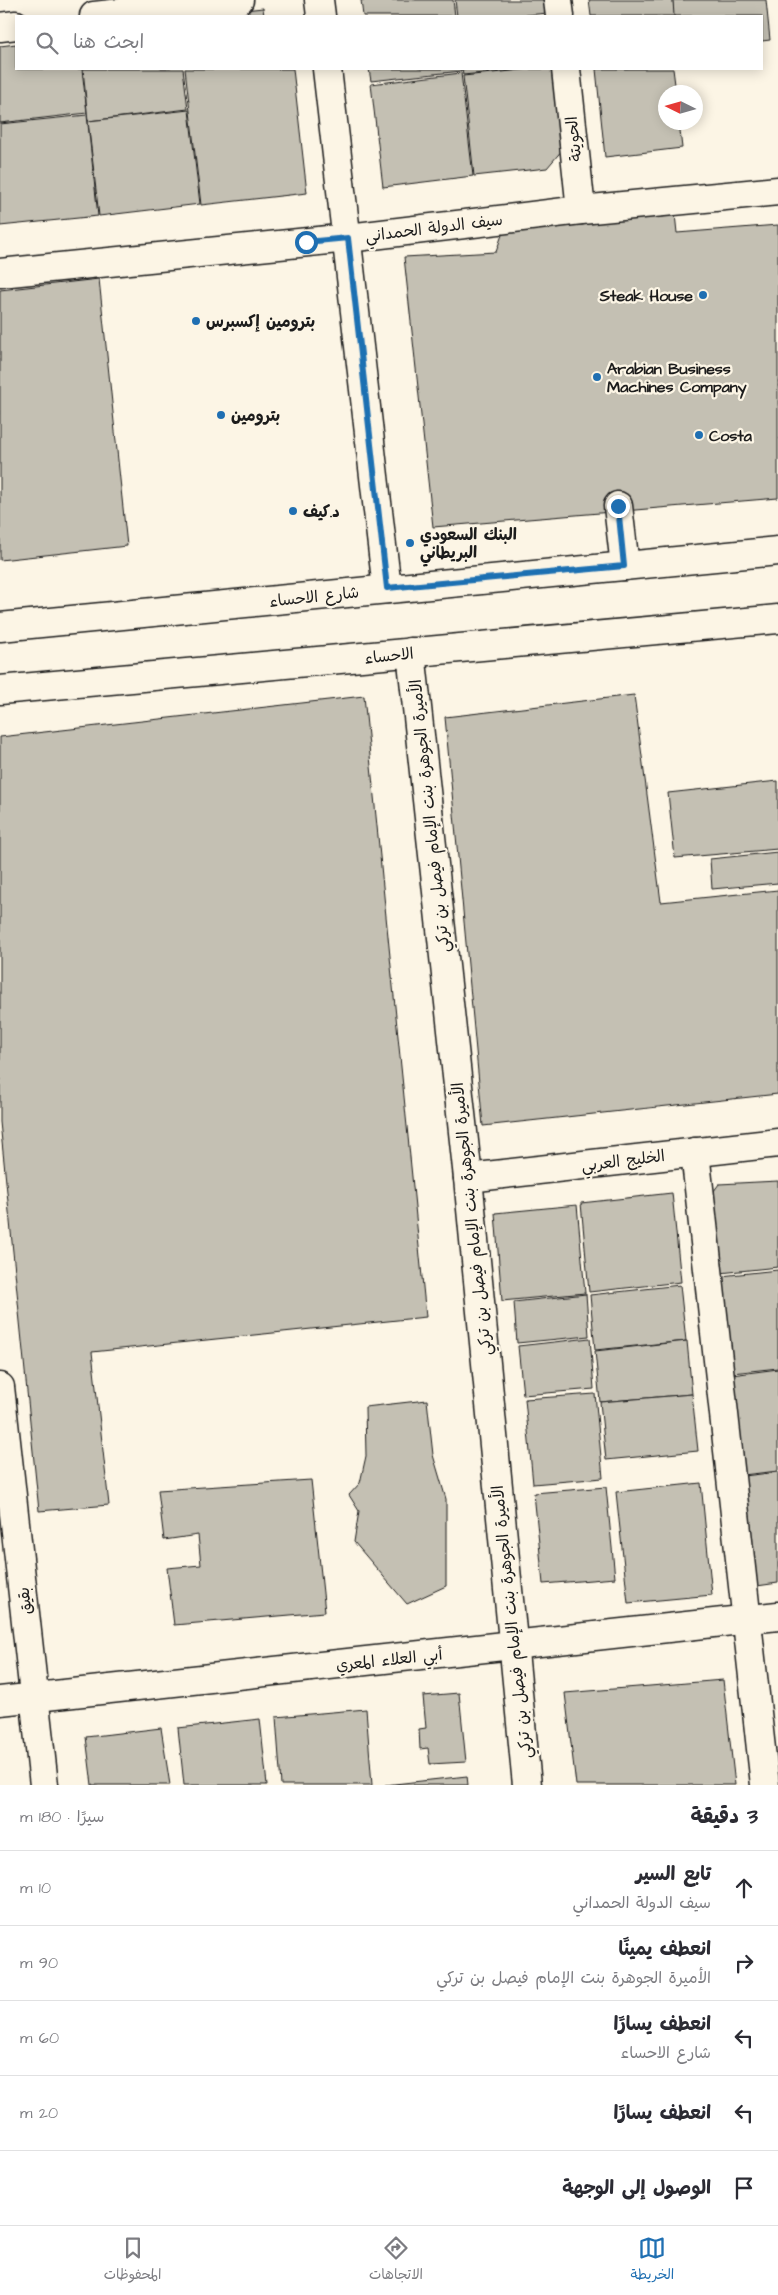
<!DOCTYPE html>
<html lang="ar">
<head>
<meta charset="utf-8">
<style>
	body { margin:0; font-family:"Architects Daughter","Playpen Sans Arabic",sans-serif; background:#f7f7f7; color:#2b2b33; direction:rtl }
	.compass { position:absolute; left:658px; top:85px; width:45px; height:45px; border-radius:50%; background:#fff; box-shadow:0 2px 12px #0003; rotate:275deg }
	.stop { position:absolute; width:15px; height:15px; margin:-11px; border:4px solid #1f6fb2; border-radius:50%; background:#fff }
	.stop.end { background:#1f6fb2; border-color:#fff; box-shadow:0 1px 5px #0008 }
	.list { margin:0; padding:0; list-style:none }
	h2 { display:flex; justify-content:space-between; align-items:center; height:65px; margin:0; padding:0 20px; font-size:21px }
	h2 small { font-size:16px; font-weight:400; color:#7c7c81 }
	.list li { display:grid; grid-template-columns:32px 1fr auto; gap:15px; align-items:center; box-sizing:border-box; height:75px; padding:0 20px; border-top:1px solid #e1e1e2 }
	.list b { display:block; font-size:19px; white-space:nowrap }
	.list p { margin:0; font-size:16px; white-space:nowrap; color:#7c7c81 }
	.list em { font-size:16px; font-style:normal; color:#7c7c81 }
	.icon { flex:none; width:28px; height:28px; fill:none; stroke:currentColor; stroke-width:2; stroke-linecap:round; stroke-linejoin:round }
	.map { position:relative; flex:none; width:778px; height:1785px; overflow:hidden; direction:ltr }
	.search { position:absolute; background:#fff; box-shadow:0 2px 12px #0003; left:15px; right:15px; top:15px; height:55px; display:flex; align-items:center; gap:12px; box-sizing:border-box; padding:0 18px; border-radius:0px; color:#7c7c81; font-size:19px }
	.sheet { height:440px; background:#fff }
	nav { display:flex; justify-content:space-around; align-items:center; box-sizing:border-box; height:70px; border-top:1px solid #e1e1e2; background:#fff; font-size:14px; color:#7c7c81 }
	nav a { display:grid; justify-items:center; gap:2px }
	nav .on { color:#1f6fb2 }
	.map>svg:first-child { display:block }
	.building { fill:#c4c0b3; stroke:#1c1c1c }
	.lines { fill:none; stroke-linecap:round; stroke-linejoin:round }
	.minor-casing { stroke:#1c1c1c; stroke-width:31 }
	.major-casing { stroke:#1c1c1c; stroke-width:31 }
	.minor { stroke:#fcf5e5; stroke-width:28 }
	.major { stroke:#fcf5e5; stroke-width:28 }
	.route { stroke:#1f6fb2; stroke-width:6 }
	.poi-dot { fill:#1f6fb2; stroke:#fcf5e5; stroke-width:2 }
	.labels { text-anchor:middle; stroke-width:4.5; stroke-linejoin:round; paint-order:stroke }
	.street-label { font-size:16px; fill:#1c1c1c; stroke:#fcf5e5 }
	.poi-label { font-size:16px; font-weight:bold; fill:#1c1c1c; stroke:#fcf5e5; text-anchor:start }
</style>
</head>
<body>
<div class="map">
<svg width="778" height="1785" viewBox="0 0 778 1785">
	<rect width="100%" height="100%" fill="#fcf5e5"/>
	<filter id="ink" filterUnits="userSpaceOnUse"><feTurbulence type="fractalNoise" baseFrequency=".02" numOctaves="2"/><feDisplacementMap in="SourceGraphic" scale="10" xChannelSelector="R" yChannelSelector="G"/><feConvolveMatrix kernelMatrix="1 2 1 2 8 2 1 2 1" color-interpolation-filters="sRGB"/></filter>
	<g filter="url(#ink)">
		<g class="building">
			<polygon points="361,0 453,0 455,16 363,16"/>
			<polygon points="455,0 547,0 548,13 516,16 457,16"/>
			<polygon points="589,0 673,0 675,16 591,16"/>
			<polygon points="673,0 766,0 770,40 762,41 762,16 674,16"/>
			<polygon points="263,8 264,16 188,16"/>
			<polygon points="16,44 16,69 82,69 87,113 0,123 0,46"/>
			<polygon points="83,69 183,69 188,109 88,121"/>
			<polygon points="185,69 293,69 307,193 201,205"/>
			<polygon points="369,69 461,69 461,71 371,81"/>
			<polygon points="462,69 525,69 463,75"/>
			<polygon points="531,69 555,69 563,149 547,168 474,176 463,76"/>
			<polygon points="596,69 673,69 676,92 666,92 666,122 679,122 682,148 605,157"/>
			<polygon points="461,73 473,176 383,187 371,84"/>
			<polygon points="189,110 200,204 99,216 88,121"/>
			<polygon points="87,115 98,216 0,226 0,124"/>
			<polygon points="675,214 677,233 778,225 778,498 433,527 404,257 496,252 504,229"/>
			<polygon points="99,279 127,546 0,560 0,290"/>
			<polygon points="634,695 661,902 778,890 778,1094 483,1126 445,717"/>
			<polygon points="364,696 426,1317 92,1352 109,1505 39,1511 0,1122 0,737"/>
			<polygon points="778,781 778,849 675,858 668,793"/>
			<polygon points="778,852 778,883 712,889 710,859"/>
			<polygon points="778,1181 778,1267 720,1273 711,1195 719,1184"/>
			<polygon points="672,1193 681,1282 589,1292 581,1203"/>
			<polygon points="577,1205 585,1293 502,1301 495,1213"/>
			<polygon points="778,1270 778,1368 732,1373 721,1276"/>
			<polygon points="680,1285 686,1341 595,1350 590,1295"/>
			<polygon points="586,1294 589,1336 517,1343 514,1302"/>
			<polygon points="590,1338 594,1389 523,1395 518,1346"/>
			<polygon points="687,1341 692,1394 600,1402 595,1351"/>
			<polygon points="778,1369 778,1471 743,1475 732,1375"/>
			<polygon points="595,1394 603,1478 533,1484 525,1399"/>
			<polygon points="692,1394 698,1451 606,1460 600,1402"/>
			<polygon points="427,1400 433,1455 446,1499 446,1586 407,1604 354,1542 359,1511 349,1495 360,1483 366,1456 365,1407"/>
			<polygon points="778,1472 778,1583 757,1586 744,1476"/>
			<polygon points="311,1480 325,1612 174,1625 167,1568 201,1565 198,1535 164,1540 158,1490"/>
			<polygon points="701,1483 712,1595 628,1603 616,1492"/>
			<polygon points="606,1487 615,1578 543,1584 534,1493"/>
			<polygon points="723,1680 735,1785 576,1785 565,1693"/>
			<polygon points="459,1693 466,1762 430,1764 428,1748 420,1749 419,1729 426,1728 423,1696"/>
			<polygon points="366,1709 372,1785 281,1785 276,1717"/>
			<polygon points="260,1719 267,1785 184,1785 178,1728"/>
			<polygon points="161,1728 170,1785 92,1785 86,1737"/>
			<polygon points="467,1776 468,1785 385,1785"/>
		</g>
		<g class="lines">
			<g class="minor-casing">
				<g id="minor">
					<polyline points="319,0 321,16"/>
					<polyline points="558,0 560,16"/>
					<polyline points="94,16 239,0"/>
					<polyline points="0,27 16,25"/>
					<polyline points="327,69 387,589"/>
					<polyline points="566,69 581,210"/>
					<polyline points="0,273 348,238 581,210 778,191"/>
					<polyline points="618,506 625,566"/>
					<polyline points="411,652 468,1178 527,1785"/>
					<polyline points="695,1152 765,1785"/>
					<polyline points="468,1178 778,1143"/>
					<polyline points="0,1387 44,1785"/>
					<polyline points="0,1701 778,1616"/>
				</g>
			</g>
			<g class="major-casing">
				<g id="major">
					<polyline points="0,627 778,551"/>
					<polyline points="0,690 778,619"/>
				</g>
			</g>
			<use href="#minor" class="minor"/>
			<use href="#major" class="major"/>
		</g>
	</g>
	<g class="lines" filter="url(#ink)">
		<polyline class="route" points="306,242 348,238 387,588 624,566 618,506"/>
	</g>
	<g class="poi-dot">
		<circle cx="703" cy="295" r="5"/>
		<circle cx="196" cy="321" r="5"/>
		<circle cx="597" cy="377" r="5"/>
		<circle cx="221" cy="415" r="5"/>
		<circle cx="699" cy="435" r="5"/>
		<circle cx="293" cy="511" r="5"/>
		<circle cx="410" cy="543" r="5"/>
	</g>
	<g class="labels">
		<g class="street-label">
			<text transform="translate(573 139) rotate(-96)" y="6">الحويتة</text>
			<text transform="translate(434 227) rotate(-7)" y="6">سيف الدولة الحمداني</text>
			<text transform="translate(314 596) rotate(-6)" y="6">شارع الاحساء</text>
			<text transform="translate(389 655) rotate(-6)" y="6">الاحساء</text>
			<text transform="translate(429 816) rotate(-96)" y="6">الأميرة الجوهرة بنت الإمام فيصل بن تركي</text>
			<text transform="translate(623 1160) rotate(-7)" y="6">الخليج العربي</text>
			<text transform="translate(471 1219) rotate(-96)" y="6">الأميرة الجوهرة بنت الإمام فيصل بن تركي</text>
			<text transform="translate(24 1601) rotate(-96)" y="6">بقيق</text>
			<text transform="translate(511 1622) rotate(-96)" y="6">الأميرة الجوهرة بنت الإمام فيصل بن تركي</text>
			<text transform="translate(389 1659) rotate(-6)" y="6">أبي العلاء المعري</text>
		</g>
		<g class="poi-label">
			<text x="693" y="301" text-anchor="end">Steak House</text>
			<text x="206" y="327">بترومين إكسبرس</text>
			<text x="607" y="374">Arabian Business<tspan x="607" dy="18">Machines Company</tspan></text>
			<text x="231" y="421">بترومين</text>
			<text x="709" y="441">Costa</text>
			<text x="303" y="517">د.كيف</text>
			<text x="420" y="540">البنك السعودي<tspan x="420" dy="18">البريطاني</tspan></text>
		</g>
	</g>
</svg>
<svg class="compass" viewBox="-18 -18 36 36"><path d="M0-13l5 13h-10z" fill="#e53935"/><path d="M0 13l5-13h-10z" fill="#7c7c81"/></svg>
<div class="stop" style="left:306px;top:242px"></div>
<div class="stop end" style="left:618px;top:506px"></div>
<div class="search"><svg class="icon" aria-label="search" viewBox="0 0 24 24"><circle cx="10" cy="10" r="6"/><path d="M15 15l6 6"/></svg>ابحث هنا</div>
</div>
<section class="sheet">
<h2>3 دقيقة<small>سيرًا · 180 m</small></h2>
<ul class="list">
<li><svg class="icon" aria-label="ahead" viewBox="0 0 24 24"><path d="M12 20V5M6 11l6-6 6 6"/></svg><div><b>تابع السير</b><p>سيف الدولة الحمداني</p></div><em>10 m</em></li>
<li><svg class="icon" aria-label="right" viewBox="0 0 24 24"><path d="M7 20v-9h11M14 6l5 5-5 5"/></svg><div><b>انعطف يمينًا</b><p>الأميرة الجوهرة بنت الإمام فيصل بن تركي</p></div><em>90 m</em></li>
<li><svg class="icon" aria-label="left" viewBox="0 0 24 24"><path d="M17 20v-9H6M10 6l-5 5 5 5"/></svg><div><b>انعطف يسارًا</b><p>شارع الاحساء</p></div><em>60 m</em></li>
<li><svg class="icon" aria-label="left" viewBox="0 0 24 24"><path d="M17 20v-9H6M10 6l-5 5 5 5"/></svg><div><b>انعطف يسارًا</b></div><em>20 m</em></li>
<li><svg class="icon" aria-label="arrive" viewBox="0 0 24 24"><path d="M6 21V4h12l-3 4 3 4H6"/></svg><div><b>الوصول إلى الوجهة</b></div></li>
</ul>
</section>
<nav>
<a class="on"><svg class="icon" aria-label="map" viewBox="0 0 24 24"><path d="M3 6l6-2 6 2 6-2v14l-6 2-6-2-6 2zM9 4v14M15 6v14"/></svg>الخريطة</a>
<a><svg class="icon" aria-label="directions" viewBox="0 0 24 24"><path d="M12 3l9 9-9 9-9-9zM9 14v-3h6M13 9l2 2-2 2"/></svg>الاتجاهات</a>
<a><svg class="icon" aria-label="saved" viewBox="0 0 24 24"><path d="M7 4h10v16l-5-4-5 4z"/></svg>المحفوظات</a>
</nav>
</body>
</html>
